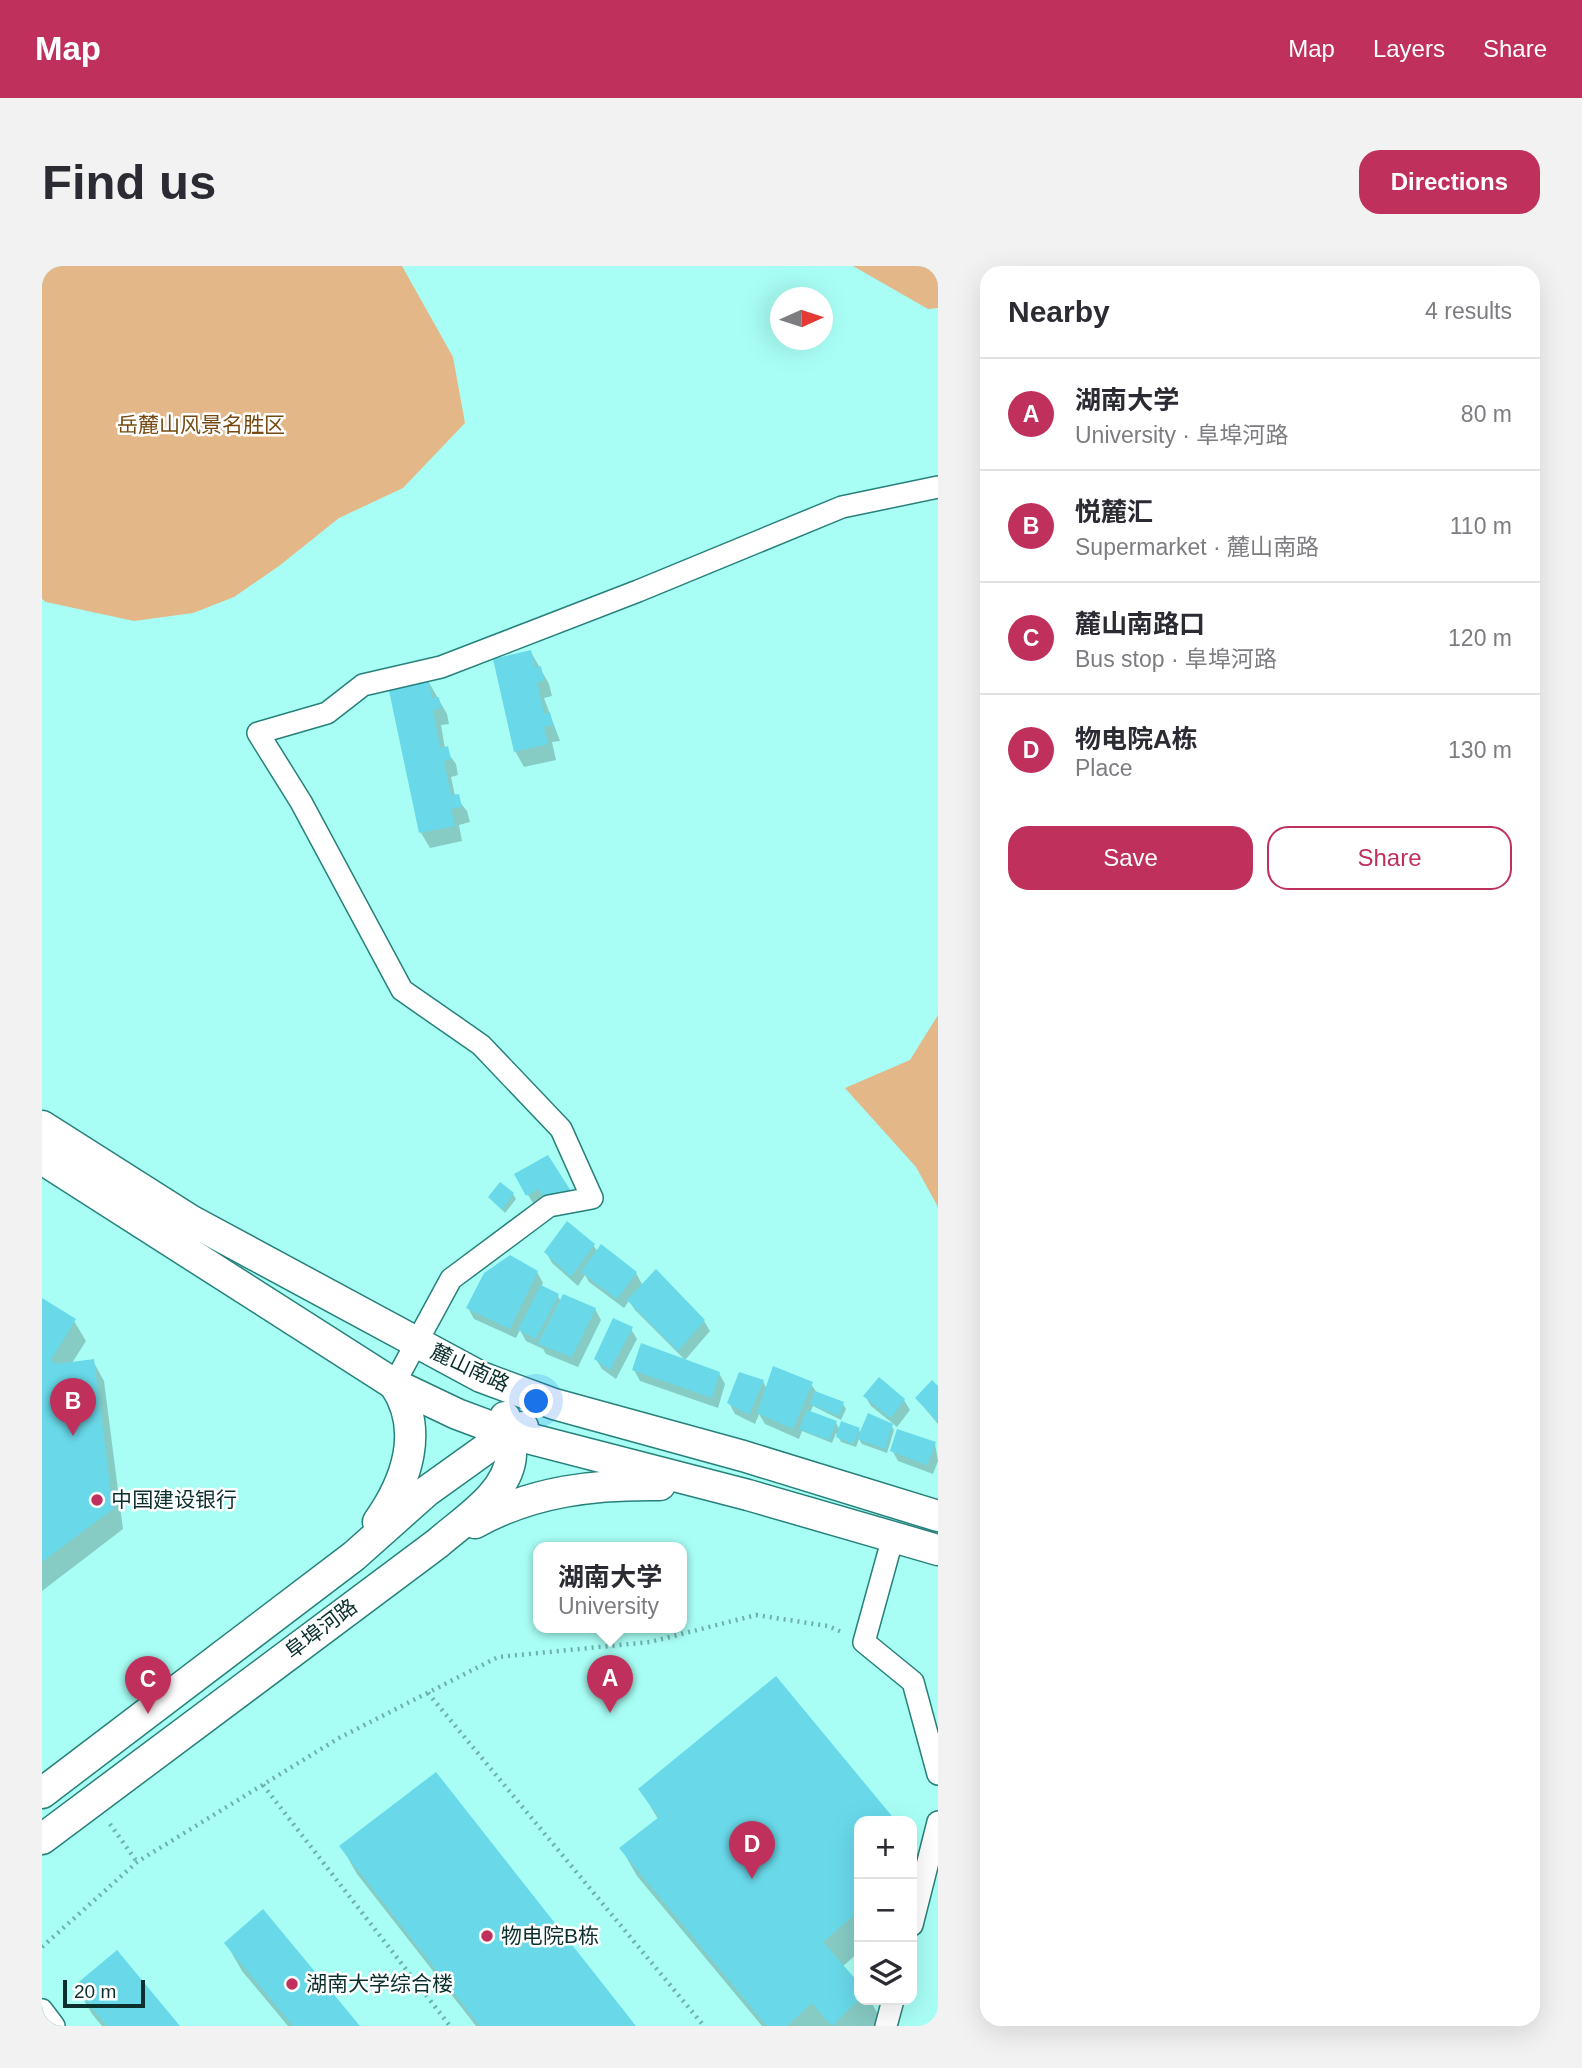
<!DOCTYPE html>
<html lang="en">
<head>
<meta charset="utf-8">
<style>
	body { margin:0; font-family:Helvetica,"Noto Sans SC",sans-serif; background:#f2f2f3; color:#2b2b33 }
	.controls { position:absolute; right:21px; bottom:21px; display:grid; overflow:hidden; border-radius:14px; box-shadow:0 7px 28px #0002 }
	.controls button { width:63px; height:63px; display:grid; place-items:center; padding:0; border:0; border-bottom:2px solid #e1e1e2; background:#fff; color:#2b2b33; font:35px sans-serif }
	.compass { position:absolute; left:728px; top:21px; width:63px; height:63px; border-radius:50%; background:#fff; box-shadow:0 7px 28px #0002; rotate:87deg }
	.scale { position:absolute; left:21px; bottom:18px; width:82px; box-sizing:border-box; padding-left:7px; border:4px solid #0a2f2d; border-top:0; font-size:19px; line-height:24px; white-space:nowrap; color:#0a2f2d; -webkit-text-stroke:5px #fff; paint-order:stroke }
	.you { position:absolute; left:495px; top:1136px; width:24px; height:24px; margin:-18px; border:5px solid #fff; border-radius:50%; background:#1a73e8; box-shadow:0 0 0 10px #1a73e833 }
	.badge { display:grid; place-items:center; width:46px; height:46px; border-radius:50%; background:#bf305c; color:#fff; font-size:23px; font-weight:700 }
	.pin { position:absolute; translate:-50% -58px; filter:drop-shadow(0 2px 4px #0008) }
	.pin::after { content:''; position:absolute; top:37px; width:24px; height:21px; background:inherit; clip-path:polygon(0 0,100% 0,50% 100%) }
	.popup { position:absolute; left:491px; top:1276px; width:154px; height:91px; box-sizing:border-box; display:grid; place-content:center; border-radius:14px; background:#fff; filter:drop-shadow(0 2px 5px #0005); font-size:23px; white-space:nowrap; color:#7c7c81 }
	.popup b { font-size:26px; color:#2b2b33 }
	.popup::after { content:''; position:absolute; left:50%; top:100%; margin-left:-14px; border:14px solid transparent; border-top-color:#fff }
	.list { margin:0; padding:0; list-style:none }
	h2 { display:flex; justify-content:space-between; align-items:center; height:91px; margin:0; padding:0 28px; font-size:30px }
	h2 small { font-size:23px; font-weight:400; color:#7c7c81 }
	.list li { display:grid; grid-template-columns:46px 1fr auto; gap:21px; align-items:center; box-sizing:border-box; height:112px; padding:0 28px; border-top:2px solid #e1e1e2 }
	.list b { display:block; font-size:26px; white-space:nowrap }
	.list p { margin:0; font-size:23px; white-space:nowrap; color:#7c7c81 }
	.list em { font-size:23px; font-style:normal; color:#7c7c81 }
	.actions { display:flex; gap:14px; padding:21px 28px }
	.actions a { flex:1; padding:16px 0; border:2px solid #bf305c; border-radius:21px; text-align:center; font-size:24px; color:#bf305c }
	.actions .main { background:#bf305c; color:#fff }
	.icon { flex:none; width:38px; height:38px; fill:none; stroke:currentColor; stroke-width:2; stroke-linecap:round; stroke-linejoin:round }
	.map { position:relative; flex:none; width:896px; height:1760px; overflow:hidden; border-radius:21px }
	header { display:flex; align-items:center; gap:42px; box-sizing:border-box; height:98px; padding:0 35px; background:#bf305c; color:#fff }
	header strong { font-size:33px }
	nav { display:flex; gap:38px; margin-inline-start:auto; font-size:24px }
	.intro { display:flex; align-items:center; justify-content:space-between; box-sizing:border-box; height:168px; padding:0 42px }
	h1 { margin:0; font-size:49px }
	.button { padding:18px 32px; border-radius:21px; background:#bf305c; color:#fff; font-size:24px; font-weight:700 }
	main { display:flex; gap:42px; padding:0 42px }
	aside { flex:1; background:#fff; border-radius:21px; box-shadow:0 7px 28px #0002 }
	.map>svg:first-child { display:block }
	.green { fill:#e3b787 }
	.shadow { fill:#0003 }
	.building { fill:#69d9e9 }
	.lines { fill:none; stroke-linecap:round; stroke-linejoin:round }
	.minor-casing { stroke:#27817a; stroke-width:24 }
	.secondary-casing { stroke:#27817a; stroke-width:33 }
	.path { stroke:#6db1aa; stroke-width:4.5; stroke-dasharray:2 5; stroke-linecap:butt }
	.minor { stroke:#fff; stroke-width:21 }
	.secondary { stroke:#fff; stroke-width:30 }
	.poi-dot { fill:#bf305c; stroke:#fff; stroke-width:2.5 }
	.labels { text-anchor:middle; stroke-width:5; stroke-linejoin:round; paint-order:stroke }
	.park-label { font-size:21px; fill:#764a11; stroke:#fff }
	.street-label { font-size:21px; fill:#0a2f2d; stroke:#fff }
	.poi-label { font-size:21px; fill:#0a2f2d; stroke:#fff; text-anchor:start }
</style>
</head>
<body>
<header>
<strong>Map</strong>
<nav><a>Map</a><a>Layers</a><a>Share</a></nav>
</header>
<div class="intro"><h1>Find us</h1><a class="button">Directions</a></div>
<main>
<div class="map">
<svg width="896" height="1760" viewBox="0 0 896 1760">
	<rect width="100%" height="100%" fill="#a8fef5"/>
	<g class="green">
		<polygon points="0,0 360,0 411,91 423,157 361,222 297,252 237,300 192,331 151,347 92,355 4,336 0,333"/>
		<polygon points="811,0 896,0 896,42 886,43"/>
		<polygon points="896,749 896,941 874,901 803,822 868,794"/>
	</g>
	<g class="shadow">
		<polygon points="489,386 507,418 510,430 502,432 518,475 510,476 514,494 482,501 473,485"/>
		<polygon points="385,413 405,448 407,458 399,459 403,483 414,498 416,509 409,511 413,530 425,545 428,556 417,559 420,575 388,582 379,567"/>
		<polygon points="505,891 504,932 492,939 474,908"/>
		<polygon points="471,928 474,933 463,947 448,931"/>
		<polygon points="551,979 556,986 594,1007 601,1020 662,1055 668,1065 643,1094 593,1044 587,1035 582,1042 547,1016 543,1009 536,1020 510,997 504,986"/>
		<polygon points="495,1006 501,1017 499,1021 516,1030 519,1036 553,1043 559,1054 536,1101 504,1088 501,1083 484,1075 478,1064 474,1072 432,1053 426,1042"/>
		<polygon points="0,1034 32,1055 44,1075 30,1097 51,1095 62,1115 81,1263 0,1325"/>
		<polygon points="589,1063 595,1073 574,1113 560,1103 554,1093"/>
		<polygon points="592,1104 677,1107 683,1118 676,1142 598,1115"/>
		<polygon points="721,1115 725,1124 769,1118 775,1127 801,1138 804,1143 799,1154 771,1140 768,1147 794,1157 798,1164 817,1164 819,1168 849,1159 852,1164 845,1187 820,1178 817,1173 814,1181 799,1176 794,1167 790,1177 760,1165 757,1173 723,1158 717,1148 713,1158 693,1148 687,1137"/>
		<polygon points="896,1123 896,1158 875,1133"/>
		<polygon points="823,1130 862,1134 868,1144 855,1161 829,1140"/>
		<polygon points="893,1178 896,1195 891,1208 856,1195 850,1184"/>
		<polygon points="734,1413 851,1555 817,1555 817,1686 800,1701 817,1720 817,1734 828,1734 839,1754 833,1760 720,1760 595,1610 579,1582 616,1553 598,1523"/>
		<polygon points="394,1508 592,1760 434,1760 315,1608 299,1580"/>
		<polygon points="870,1577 886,1605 870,1619"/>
		<polygon points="221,1646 316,1760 246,1760 200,1705 184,1677"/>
		<polygon points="74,1687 135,1760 60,1760 50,1748 34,1721"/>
	</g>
	<g class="building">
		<polygon points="489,384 493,402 499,400 502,415 495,416 502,448 508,446 511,459 502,461 506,478 472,486 451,393"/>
		<polygon points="386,411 390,432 397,431 399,442 391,444 398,482 406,480 409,493 402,495 409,529 417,528 420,541 409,543 413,560 377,567 346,420"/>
		<polygon points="506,889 529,925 507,940 497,923 484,930 472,908"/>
		<polygon points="458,916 472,927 460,944 446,931"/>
		<polygon points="525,955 553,978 529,1011 502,986"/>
		<polygon points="559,978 595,1006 575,1033 539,1006"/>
		<polygon points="468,989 496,1005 468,1063 424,1042 442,1007"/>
		<polygon points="614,1003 663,1054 636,1085 585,1034"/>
		<polygon points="499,1019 517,1028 494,1073 476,1064"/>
		<polygon points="521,1028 554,1042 530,1091 496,1078"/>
		<polygon points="0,1032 34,1053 9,1094 14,1098 52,1093 71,1243 0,1296"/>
		<polygon points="571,1052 591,1061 568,1104 552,1093"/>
		<polygon points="599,1077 678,1106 670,1132 590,1104"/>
		<polygon points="731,1100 771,1116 751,1163 715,1147"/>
		<polygon points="697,1106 722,1114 707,1149 685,1137"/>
		<polygon points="837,1111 863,1133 849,1152 821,1130"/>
		<polygon points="890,1114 896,1120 896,1156 873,1132"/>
		<polygon points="773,1125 802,1136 797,1150 768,1138"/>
		<polygon points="765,1144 795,1155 787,1174 757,1163"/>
		<polygon points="826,1147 851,1158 843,1183 815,1173"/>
		<polygon points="799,1155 818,1162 811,1178 794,1171"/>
		<polygon points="855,1163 894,1176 885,1199 848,1185"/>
		<polygon points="734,1410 854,1555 817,1555 817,1645 781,1676 817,1717 817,1733 790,1760 770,1737 745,1760 725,1760 577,1582 617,1551 596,1523"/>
		<polygon points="394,1506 594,1760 438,1760 297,1580"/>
		<polygon points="221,1643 318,1760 251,1760 182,1677"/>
		<polygon points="75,1684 138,1760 65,1760 32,1720"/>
	</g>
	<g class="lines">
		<g class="minor-casing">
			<g id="minor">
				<polyline points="352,1118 409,1013 507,940 550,932 519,863 439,779 360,724 259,536 216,467 285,447 321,419 399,401 596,325 800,241 896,221"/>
				<polyline points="851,1271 822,1376 871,1416 896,1508"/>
				<polyline points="870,1659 896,1556"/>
				<polyline points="0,1744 12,1760"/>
				<polyline points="844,1760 851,1734"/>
			</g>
		</g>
		<g class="secondary-casing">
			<g id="secondary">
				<polyline points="0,860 148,954 439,1111 512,1138 701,1190 896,1250"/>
				<polyline points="0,893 352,1118 415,1148 466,1167 706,1229 896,1284"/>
				<path d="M336,1256C365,1215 383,1163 352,1118"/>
				<path d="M433,1257C491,1225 553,1218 618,1219"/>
				<polyline points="0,1527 312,1290 385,1225 466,1167 481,1161"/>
				<path d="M0,1573L396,1277C422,1254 467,1227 469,1189C470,1177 465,1162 463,1151"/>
			</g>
		</g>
		<g class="path">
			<polyline points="386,1427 662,1760"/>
			<polyline points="221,1519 408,1760"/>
			<polyline points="68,1558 95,1596"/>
			<polyline points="0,1681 95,1596 297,1472 456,1391 608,1376 714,1349 786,1360 802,1367"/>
		</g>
		<use href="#minor" class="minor"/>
		<use href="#secondary" class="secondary"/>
	</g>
	<g class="poi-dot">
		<circle cx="55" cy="1234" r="7"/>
		<circle cx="445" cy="1670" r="7"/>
		<circle cx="250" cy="1718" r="7"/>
	</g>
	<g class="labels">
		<g class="park-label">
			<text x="159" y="166">岳麓山风景名胜区</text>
		</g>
		<g class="street-label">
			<text transform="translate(428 1102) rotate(25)" y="7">麓山南路</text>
			<text transform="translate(279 1363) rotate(-37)" y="7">阜埠河路</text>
		</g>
		<g class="poi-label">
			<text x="69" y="1241">中国建设银行</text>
			<text x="459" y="1677">物电院B栋</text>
			<text x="264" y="1725">湖南大学综合楼</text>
		</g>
	</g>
</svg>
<div class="controls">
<button>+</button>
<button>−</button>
<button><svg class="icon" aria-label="layers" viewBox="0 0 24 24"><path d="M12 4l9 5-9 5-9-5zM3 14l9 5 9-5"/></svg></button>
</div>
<svg class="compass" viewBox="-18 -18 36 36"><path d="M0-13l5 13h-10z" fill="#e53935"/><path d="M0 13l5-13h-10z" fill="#7c7c81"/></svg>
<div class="scale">20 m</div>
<div class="you"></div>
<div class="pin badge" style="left:568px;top:1447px">A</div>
<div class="popup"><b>湖南大学</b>University</div>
<div class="pin badge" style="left:31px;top:1170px">B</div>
<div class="pin badge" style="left:106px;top:1448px">C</div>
<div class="pin badge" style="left:710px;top:1613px">D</div>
</div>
<aside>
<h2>Nearby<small>4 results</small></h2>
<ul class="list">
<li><span class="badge">A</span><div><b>湖南大学</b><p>University · 阜埠河路</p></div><em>80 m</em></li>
<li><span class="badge">B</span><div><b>悦麓汇</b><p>Supermarket · 麓山南路</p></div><em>110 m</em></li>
<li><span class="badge">C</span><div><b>麓山南路口</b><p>Bus stop · 阜埠河路</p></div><em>120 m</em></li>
<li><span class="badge">D</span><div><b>物电院A栋</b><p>Place</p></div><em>130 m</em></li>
</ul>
<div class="actions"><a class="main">Save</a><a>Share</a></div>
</aside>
</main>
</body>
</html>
